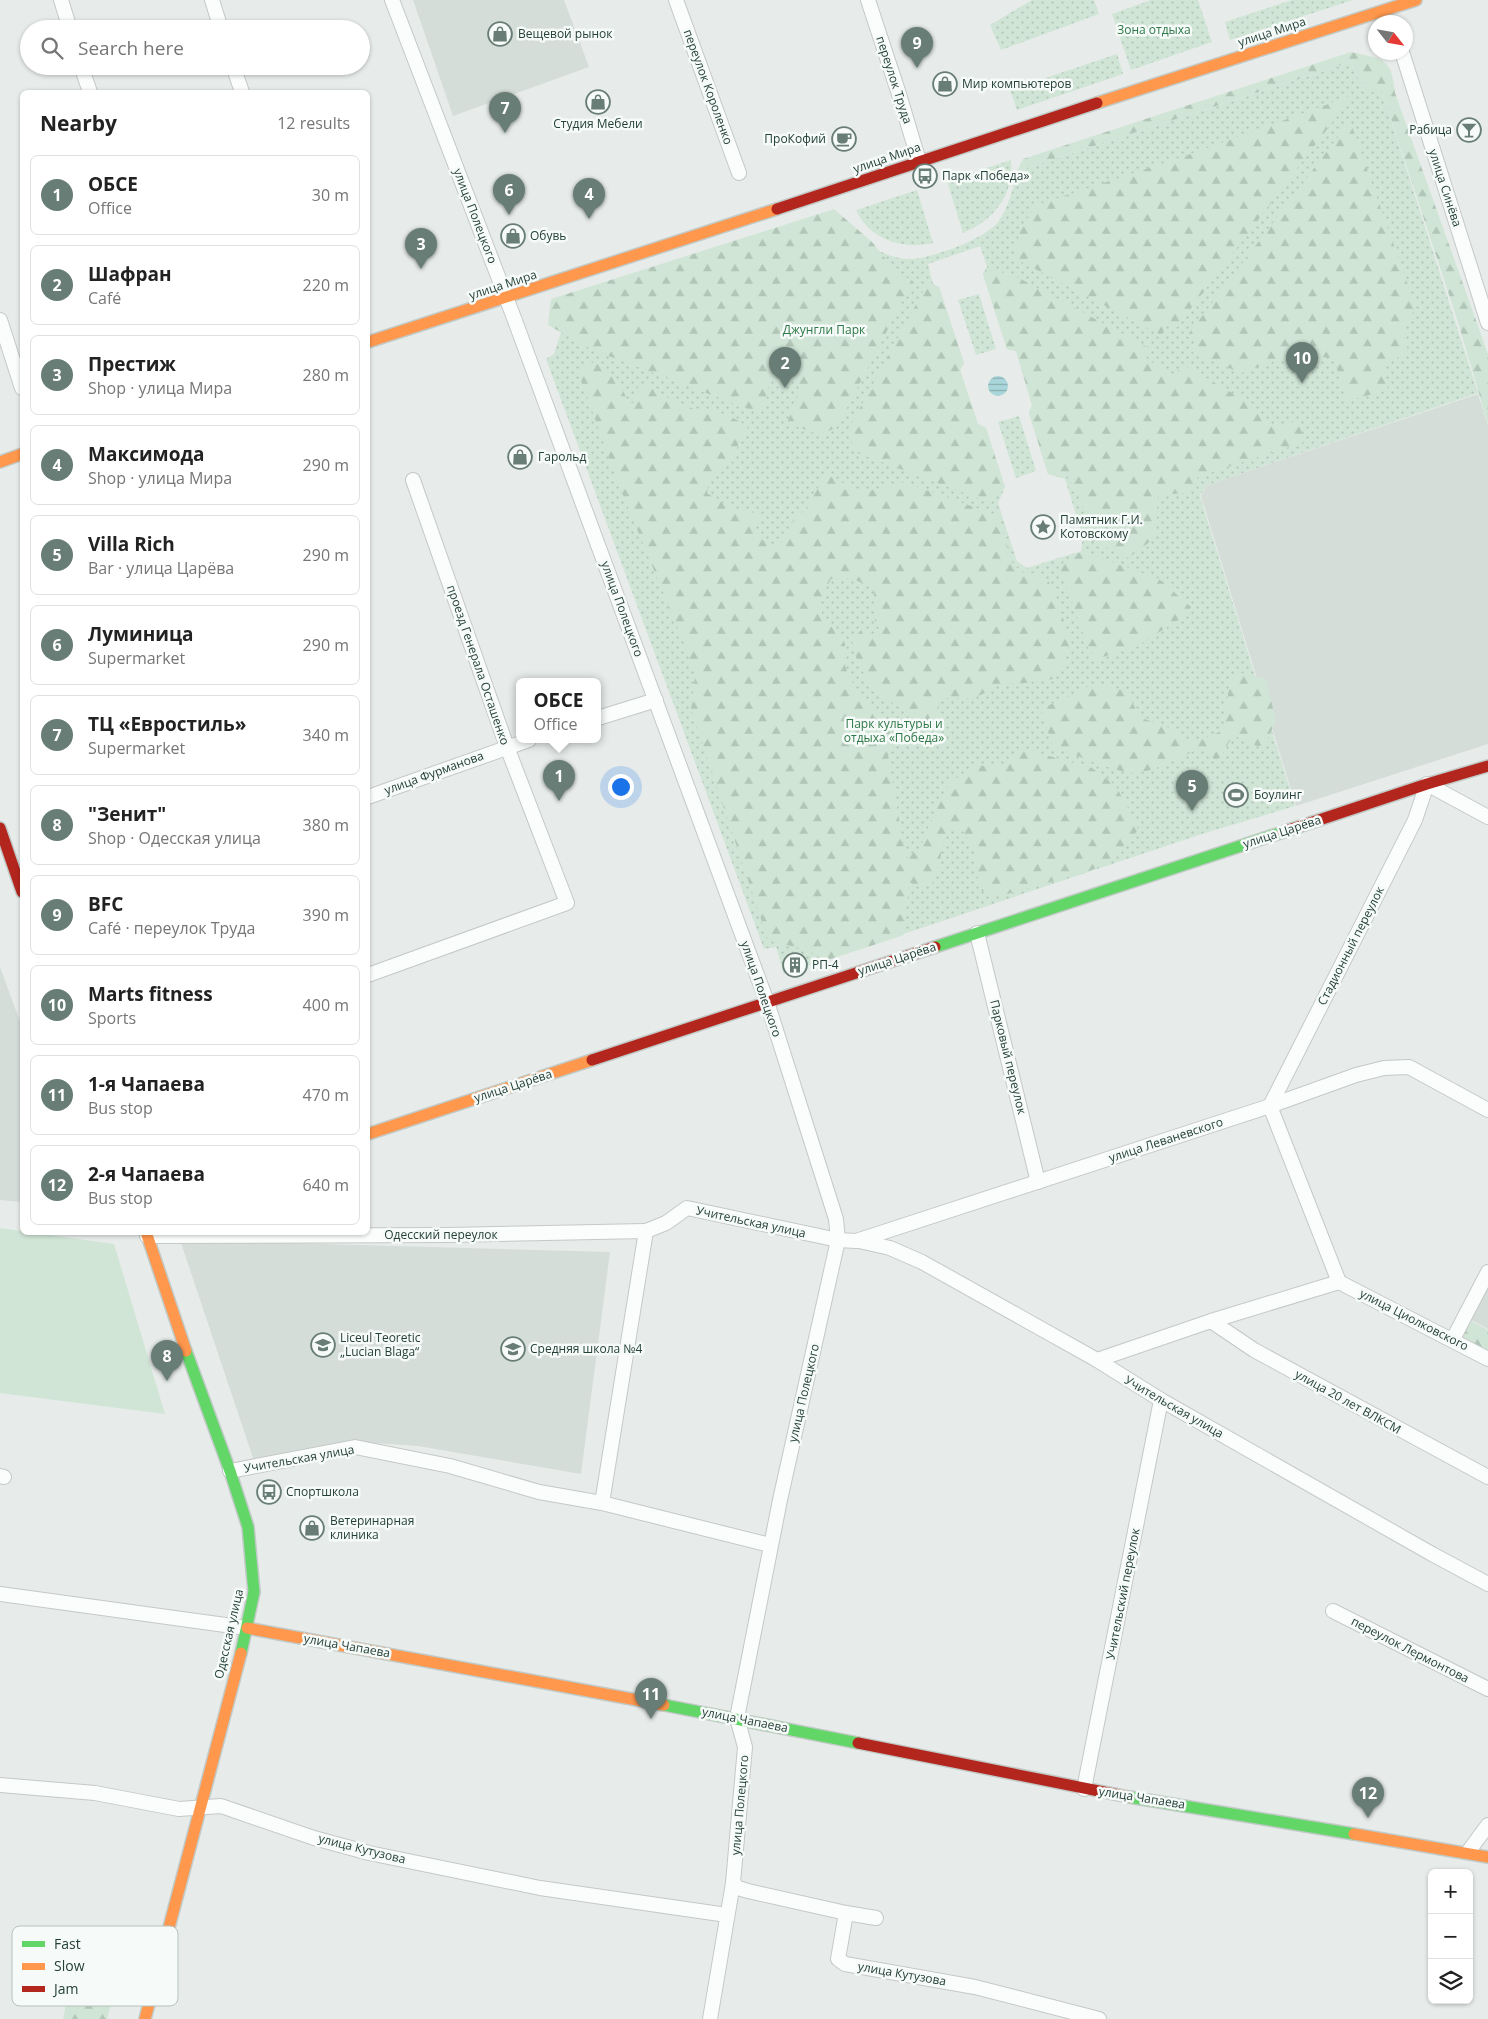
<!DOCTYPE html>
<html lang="en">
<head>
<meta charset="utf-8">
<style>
	body { margin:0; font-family:"Open Sans",sans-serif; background:#f2f2f2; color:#222 }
	.controls { position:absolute; right:15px; bottom:15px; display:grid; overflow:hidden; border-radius:8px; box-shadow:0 1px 4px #0004 }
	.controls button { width:45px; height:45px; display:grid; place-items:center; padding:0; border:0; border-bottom:1px solid #e0e0e0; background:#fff; color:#222; font:25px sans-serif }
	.compass { position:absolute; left:1368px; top:15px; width:45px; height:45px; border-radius:50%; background:#fff; box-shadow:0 1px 4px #0004; rotate:121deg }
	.you { position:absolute; left:620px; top:786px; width:18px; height:18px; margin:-12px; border:4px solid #fff; border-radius:50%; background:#1a73e8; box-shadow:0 0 0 8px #1a73e833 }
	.badge { display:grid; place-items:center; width:32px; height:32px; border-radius:50%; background:#687d76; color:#fff; font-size:16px; font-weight:700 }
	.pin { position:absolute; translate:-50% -41px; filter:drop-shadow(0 1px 2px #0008) }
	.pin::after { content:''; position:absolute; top:26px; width:18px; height:15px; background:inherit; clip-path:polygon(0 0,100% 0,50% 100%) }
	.popup { position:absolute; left:516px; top:678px; width:85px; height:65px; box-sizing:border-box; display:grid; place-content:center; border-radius:8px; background:#fff; filter:drop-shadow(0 1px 4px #0005); font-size:16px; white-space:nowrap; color:#767676 }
	.popup b { font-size:19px; color:#222 }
	.popup::after { content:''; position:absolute; left:50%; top:100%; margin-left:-10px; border:10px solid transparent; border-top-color:#fff }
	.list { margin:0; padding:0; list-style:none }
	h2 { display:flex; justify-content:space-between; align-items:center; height:65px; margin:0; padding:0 20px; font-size:21px }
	h2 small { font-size:16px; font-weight:400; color:#767676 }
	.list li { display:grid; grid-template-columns:32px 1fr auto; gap:15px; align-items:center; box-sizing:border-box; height:80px; margin:0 10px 10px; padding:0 10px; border:1px solid #e0e0e0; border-radius:8px }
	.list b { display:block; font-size:19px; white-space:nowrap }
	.list p { margin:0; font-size:16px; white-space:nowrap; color:#767676 }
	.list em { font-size:16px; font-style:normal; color:#767676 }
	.icon { flex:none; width:28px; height:28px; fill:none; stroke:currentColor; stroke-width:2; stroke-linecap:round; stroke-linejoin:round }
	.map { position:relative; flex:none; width:1488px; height:2019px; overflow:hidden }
	.search { position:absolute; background:#fff; box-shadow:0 1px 4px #0004; left:20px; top:20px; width:350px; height:55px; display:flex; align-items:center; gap:12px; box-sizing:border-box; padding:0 18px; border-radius:28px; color:#767676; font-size:19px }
	.panel { position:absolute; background:#fff; box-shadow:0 1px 4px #0004; left:20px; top:90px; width:350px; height:1145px; border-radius:8px }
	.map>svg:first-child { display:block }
	.built { fill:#d5ddd9 }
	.green { fill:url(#green-dots); fill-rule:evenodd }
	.forest { fill:url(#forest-firs) }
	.pitch { fill:#d0e5d6 }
	.water { fill:url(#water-rules) }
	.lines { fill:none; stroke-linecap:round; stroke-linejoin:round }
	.street-casing { stroke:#c4c9c7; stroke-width:16 }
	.fast-casing { stroke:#c2cac7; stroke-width:14 }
	.slow-casing { stroke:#c2cac7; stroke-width:14 }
	.jam-casing { stroke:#c2cac7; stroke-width:14 }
	.street { stroke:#fbfcfc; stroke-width:14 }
	.fast { stroke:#63d668; stroke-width:11 }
	.slow { stroke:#ff974d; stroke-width:11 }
	.jam { stroke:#b3261e; stroke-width:11 }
	.labels { text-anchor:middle; stroke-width:5; stroke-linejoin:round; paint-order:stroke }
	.park-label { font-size:12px; fill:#2d7846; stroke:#f6faf8 }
	.street-label { font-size:12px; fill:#244137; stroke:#f6faf8 }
	.poi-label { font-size:12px; fill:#244137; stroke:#f6faf8; text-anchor:start }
	.key { fill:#f6faf8; stroke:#b7c2be; stroke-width:1 }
	.key-label { font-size:14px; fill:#244137 }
</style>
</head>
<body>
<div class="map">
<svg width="1488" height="2019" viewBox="0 0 1488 2019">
	<defs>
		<pattern id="green-dots" width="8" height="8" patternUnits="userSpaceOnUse" patternTransform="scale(1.25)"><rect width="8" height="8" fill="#d0e5d6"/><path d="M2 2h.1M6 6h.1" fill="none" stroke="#b2c6b8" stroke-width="1.8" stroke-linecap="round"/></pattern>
		<pattern id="forest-firs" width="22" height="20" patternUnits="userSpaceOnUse" patternTransform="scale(1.25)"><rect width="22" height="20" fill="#d0e5d6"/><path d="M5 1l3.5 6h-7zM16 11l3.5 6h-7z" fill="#b2c6b8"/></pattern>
		<pattern id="water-rules" width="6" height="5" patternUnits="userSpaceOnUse" patternTransform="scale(1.25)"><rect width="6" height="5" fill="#a9d6da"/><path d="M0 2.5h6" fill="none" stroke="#89afb2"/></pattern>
	</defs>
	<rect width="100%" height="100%" fill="#e7ecea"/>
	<g class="built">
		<polygon points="413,0 564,0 589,67 453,116"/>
		<polygon points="1478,394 1488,425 1488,744 1296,806 1201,496 1207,485"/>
		<polygon points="0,967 22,1027 22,1202 0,1200"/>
		<polygon points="180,1240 610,1252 581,1474 418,1446 360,1442 254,1461"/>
		<polygon points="1488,1277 1488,1329 1465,1317"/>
	</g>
	<g class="green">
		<polygon points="1032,0 1094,0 1099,14 1001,50 990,25"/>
		<polygon points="1151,0 1198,0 1212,42 1131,70 1112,14"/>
		<polygon points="1292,0 1353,0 1230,40 1225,22"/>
		<polygon points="1117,54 1123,74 1017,110 1010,90"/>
		<path d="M1351,62L1357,77L1370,92H1382L1478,393L1207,485L1200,496L1295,806L1202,834L784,974L776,947L764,949L546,359L554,354L562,329L867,246C880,251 894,259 907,259C929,260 985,239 998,222C1009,207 1013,189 1017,171ZM980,246L987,267L983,274L1007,349L1016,351L1032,405L1029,413L1048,474L1065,479L1083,537L1081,551L1027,568L1017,561L998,503L1005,487L986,428L978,424L960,370L964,363L939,287L933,284L928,264Z"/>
		<path d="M1011,160C1015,194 993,221 963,233L947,181Z"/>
		<path d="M917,190L933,243C903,250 870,240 856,210Z"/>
		<polygon points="979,294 996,349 976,355 958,300"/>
		<polygon points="1019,416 1036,471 1016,478 998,422"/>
	</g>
	<g class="forest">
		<path d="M1351,52C1384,60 1391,56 1395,93L1488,354V424L1457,319L1382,92H1370L1357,77L1351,62L1017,171L1023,159Z"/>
		<polygon points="1353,95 1176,328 1168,324 1161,335 1014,258 1020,229 1037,205 1188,155"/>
		<polygon points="1350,121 1416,308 1403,327 1408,351 1383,367 1388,390 1346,401 1334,358 1319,357 1312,348 1241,373 1192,352 1198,343 1187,336"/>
		<polygon points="834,209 872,242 896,272 913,281 837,427 820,435 787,423 801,388 795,378 772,370 764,405 754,411 593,350 548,325 551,299"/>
		<polygon points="987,267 992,270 1013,275 1151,349 1146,359 1175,375 1183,364 1247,402 1275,426 1299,421 1304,442 1198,477 1186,493 1158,495 1156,537 1128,558 1089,539 1085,527 1087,517 1081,504 1081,496 1067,476 1048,474 1029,413 1032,405 1016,351 1007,349 983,274"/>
		<polygon points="933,284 939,287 964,363 960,370 978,424 986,428 1005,487 991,503 855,452 848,430 926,286"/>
		<path d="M595,362L619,380L629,405L634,402L638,387L648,383L662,395L696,410H714L739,421L748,427L739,440L735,460L709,479L707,493L731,508L760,514L755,531L763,540L770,546L781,544L794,519L806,509L826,474L852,488L868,491L904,482L999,516L1011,561L1021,572L1044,574L1055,593L1070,640L1064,664L1053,679L1025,683L997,684L985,693L973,698H943L938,707L941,723L932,729L875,691L858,664L852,640L862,629L877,636L882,630L874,624L877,612L873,589L852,578L831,579C821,597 814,611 832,627C836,630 842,636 844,641C847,648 843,658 845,665C851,689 876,713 893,729L888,757L906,858L920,849L936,807L950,782L980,765C999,771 1010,760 1024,749L1092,768L1115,785L1136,822L1138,830L1110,862L1087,872L1000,896L979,890L975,851L963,831L948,830C939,848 942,871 931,885L919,887L909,882L904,935L828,960L806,950L768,940L691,709L695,676L684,643L616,478L579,374L586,364Z"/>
		<polygon points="1082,551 1159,579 1191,607 1186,615 1139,645 1097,659 1088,648 1061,571 1063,563"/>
		<path d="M1237,672L1266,679L1276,721L1265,745L1257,746L1233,735L1221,757L1215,760L1201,747C1183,757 1156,771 1135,773C1120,774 1071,753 1053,747L1041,709L1098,682L1128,692L1139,717L1172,729L1183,742L1208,737L1223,730L1230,680Z"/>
		<polygon points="1467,1319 1488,1330 1488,1359 1455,1342"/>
		<polygon points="80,1954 121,1967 107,2019 63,2019 74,1969"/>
	</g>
	<polygon class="pitch" points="0,1228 114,1244 165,1414 0,1393"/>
	<circle class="water" cx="998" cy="386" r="10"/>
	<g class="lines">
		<g class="street-casing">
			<g id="street">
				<polyline points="61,0 70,29"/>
				<polyline points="212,0 221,29"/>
				<polyline points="392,0 514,318 767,1002 836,1219 838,1240 780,1500 737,1718 745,1747 733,1883 710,2019"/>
				<polyline points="676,0 739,173"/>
				<polyline points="868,0 898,91 919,161"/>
				<polyline points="1402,52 1488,323"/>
				<polyline points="81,66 90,92"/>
				<polyline points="233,66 242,92"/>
				<polyline points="0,320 22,388"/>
				<polyline points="598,718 656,700"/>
				<polyline points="368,797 529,740"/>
				<polyline points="977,933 1038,1182"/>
				<polyline points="368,975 567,903 507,747 413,480"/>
				<polyline points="1270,1106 1415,820 1427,784 1488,817"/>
				<polyline points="1270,1106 1339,1282"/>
				<polyline points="147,1236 448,1235 646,1231"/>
				<polyline points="859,1241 890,1248 922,1262 1097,1360 1161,1400 1432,1554 1488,1584"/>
				<polyline points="1339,1282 1488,1359"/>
				<polyline points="1211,1321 1254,1350 1488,1477"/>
				<polyline points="1453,1339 1488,1272"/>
				<polyline points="1097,1360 1211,1321 1339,1282"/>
				<polyline points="230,1471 355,1447 450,1466 539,1492 602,1503 770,1545"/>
				<polyline points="0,1476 4,1477"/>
				<polyline points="602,1503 646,1231 666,1223 687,1208 838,1240 856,1241 1270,1106 1356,1075 1384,1068 1409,1067 1488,1110"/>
				<polyline points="0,1594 247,1628"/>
				<polyline points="1333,1611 1488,1689"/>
				<polyline points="0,1785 95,1793 179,1809 221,1806 314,1838 369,1853 540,1888 727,1915"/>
				<polyline points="1084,1789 1161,1400"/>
				<polyline points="1468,1852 1488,1825"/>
				<polyline points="733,1883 738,1888 748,1891 846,1913 838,1959 845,1964 975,1987 1099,2019"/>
				<polyline points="846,1913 876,1918"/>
			</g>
		</g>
		<g class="fast-casing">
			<g id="fast">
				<polyline points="935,947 1283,832"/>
				<polyline points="186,1351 230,1471 248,1527 254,1592 241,1653"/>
				<polyline points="664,1705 858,1743"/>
				<polyline points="1129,1797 1354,1834"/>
			</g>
		</g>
		<g class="slow-casing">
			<g id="slow">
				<polyline points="1097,103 1416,0"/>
				<polyline points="368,342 777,209"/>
				<polyline points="0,462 22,454"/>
				<polyline points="368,1134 592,1060"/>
				<polyline points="146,1232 186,1351"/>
				<polyline points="247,1628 664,1705"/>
				<polyline points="1354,1834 1488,1857"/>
				<polyline points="145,2019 241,1653"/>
			</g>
		</g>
		<g class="jam-casing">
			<g id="jam">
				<polyline points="777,209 1097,103"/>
				<polyline points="0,828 22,892"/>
				<polyline points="1283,832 1427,784 1488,766"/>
				<polyline points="592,1060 935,947"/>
				<polyline points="858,1743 1129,1797"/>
			</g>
		</g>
		<use href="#street" class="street"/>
		<use href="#fast" class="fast"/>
		<use href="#slow" class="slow"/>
		<use href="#jam" class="jam"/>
	</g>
	<defs>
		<g id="shop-ring" transform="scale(1.25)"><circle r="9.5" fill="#f6faf8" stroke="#687d76" stroke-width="1.5"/><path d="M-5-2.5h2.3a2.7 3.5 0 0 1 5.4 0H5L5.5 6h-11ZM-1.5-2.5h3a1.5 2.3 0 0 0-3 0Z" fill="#687d76"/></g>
		<g id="bar-ring" transform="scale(1.25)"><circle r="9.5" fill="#f6faf8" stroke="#687d76" stroke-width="1.5"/><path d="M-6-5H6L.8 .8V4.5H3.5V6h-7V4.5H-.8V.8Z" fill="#687d76"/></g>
		<g id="cafe-ring" transform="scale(1.25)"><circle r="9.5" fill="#f6faf8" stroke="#687d76" stroke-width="1.5"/><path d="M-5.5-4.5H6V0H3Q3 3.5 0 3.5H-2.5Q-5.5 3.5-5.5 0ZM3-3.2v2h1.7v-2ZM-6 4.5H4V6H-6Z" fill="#687d76"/></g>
		<g id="bus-ring" transform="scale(1.25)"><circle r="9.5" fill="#f6faf8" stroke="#687d76" stroke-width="1.5"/><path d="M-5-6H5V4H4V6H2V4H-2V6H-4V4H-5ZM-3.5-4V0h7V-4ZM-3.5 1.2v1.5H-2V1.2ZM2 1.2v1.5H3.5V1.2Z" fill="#687d76"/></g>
		<g id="sight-ring" transform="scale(1.25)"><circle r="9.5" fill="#f6faf8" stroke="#687d76" stroke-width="1.5"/><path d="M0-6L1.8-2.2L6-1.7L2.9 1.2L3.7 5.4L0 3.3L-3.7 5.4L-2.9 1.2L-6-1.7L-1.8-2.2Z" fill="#687d76"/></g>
		<g id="stadium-ring" transform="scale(1.25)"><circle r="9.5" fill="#f6faf8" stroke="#687d76" stroke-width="1.5"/><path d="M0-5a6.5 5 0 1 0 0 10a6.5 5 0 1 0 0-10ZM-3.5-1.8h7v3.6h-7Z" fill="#687d76"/></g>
		<g id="building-ring" transform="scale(1.25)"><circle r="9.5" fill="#f6faf8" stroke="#687d76" stroke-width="1.5"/><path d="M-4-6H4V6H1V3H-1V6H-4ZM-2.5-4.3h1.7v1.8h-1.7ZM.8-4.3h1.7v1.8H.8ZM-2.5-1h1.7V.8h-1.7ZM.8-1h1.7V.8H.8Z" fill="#687d76"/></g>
		<g id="school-ring" transform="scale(1.25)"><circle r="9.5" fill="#f6faf8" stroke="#687d76" stroke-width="1.5"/><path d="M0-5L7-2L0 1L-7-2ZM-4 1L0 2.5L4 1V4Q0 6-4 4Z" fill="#687d76"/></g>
	</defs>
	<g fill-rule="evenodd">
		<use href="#shop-ring" x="500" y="34"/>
		<use href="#shop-ring" x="945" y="84"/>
		<use href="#shop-ring" x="598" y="102"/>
		<use href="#bar-ring" x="1469" y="130"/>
		<use href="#cafe-ring" x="844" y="139"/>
		<use href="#bus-ring" x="925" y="176"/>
		<use href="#shop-ring" x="513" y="236"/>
		<use href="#shop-ring" x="520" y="457"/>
		<use href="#sight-ring" x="1043" y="527"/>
		<use href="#stadium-ring" x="1236" y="795"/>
		<use href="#building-ring" x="795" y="965"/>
		<use href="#school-ring" x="323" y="1345"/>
		<use href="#school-ring" x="513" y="1349"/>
		<use href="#bus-ring" x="269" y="1492"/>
		<use href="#shop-ring" x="312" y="1528"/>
	</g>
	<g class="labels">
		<g class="park-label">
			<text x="1154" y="34">Зона отдыха</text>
			<text x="824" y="334">Джунгли Парк</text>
			<text x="894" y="728">Парк культуры и<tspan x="894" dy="14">отдыха «Победа»</tspan></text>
		</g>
		<g class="street-label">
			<text transform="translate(1272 32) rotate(-18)" y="4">улица Мира</text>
			<text transform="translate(894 80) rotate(72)" y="4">переулок Труда</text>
			<text transform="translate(708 87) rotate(70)" y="4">переулок Короленко</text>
			<text transform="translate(887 158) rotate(-19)" y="4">улица Мира</text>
			<text transform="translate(1445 188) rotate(72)" y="4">улица Синёва</text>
			<text transform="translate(475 216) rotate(69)" y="4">улица Полецкого</text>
			<text transform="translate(503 285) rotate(-18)" y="4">улица Мира</text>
			<text transform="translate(622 609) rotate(70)" y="4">улица Полецкого</text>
			<text transform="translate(478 665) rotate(71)" y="4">проезд Генерала Осташенко</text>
			<text transform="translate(434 773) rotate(-20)" y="4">улица Фурманова</text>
			<text transform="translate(1282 832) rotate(-18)" y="4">улица Царёва</text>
			<text transform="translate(1351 946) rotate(-63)" y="4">Стадионный переулок</text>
			<text transform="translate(897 959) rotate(-18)" y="4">улица Царёва</text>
			<text transform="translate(761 989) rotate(71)" y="4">улица Полецкого</text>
			<text transform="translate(1008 1057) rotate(76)" y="4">Парковый переулок</text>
			<text transform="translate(513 1086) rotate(-18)" y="4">улица Царёва</text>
			<text transform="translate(1166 1140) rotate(-18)" y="4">улица Леваневского</text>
			<text transform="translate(751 1222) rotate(12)" y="4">Учительская улица</text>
			<text x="441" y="1239">Одесский переулок</text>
			<text transform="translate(1414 1320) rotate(27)" y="4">улица Циолковского</text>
			<text transform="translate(804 1393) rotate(-77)" y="4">улица Полецкого</text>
			<text transform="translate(1348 1402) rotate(29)" y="4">улица 20 лет ВЛКСМ</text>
			<text transform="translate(1174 1407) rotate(30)" y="4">Учительская улица</text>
			<text transform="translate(299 1459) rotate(-10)" y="4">Учительская улица</text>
			<text transform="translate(1123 1594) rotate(-79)" y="4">Учительский переулок</text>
			<text transform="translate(229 1634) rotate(-77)" y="4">Одесская улица</text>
			<text transform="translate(347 1646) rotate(10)" y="4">улица Чапаева</text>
			<text transform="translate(1410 1650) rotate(27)" y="4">переулок Лермонтова</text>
			<text transform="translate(745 1720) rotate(11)" y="4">улица Чапаева</text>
			<text transform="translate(1142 1798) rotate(9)" y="4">улица Чапаева</text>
			<text transform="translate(740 1805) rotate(-85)" y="4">улица Полецкого</text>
			<text transform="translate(362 1849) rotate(14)" y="4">улица Кутузова</text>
			<text transform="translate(902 1974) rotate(10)" y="4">улица Кутузова</text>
		</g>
		<g class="poi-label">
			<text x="518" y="38">Вещевой рынок</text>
			<text x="962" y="88">Мир компьютеров</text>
			<text x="598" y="128" text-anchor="middle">Студия Мебели</text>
			<text x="1452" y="134" text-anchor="end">Рабица</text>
			<text x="826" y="143" text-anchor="end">ПроКофий</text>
			<text x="942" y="180">Парк «Победа»</text>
			<text x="530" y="240">Обувь</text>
			<text x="538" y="461">Гарольд</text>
			<text x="1060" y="524">Памятник Г.И.<tspan x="1060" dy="14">Котовскому</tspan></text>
			<text x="1254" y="799">Боулинг</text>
			<text x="812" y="969">РП-4</text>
			<text x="340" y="1342">Liceul Teoretic<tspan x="340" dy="14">„Lucian Blaga“</tspan></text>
			<text x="530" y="1353">Средняя школа №4</text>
			<text x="286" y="1496">Спортшкола</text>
			<text x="330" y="1525">Ветеринарная<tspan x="330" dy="14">клиника</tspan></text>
		</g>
	</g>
	<rect x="12" y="1926" width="166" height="80" rx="8" class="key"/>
	<rect x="22" y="1941" width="23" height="6" fill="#63d668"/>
	<rect x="22" y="1963" width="23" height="7" fill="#ff974d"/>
	<rect x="22" y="1986" width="23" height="6" fill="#b3261e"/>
	<g class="key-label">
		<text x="54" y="1949">Fast</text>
		<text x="54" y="1971">Slow</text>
		<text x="54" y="1994">Jam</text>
	</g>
</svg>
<div class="controls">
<button>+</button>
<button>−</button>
<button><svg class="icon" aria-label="layers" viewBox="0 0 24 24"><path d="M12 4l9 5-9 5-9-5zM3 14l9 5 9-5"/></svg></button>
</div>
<svg class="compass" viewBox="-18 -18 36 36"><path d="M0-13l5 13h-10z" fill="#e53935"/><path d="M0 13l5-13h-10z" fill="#767676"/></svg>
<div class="you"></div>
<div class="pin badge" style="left:559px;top:801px">1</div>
<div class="popup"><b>ОБСЕ</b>Office</div>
<div class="pin badge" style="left:785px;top:388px">2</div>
<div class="pin badge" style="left:421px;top:269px">3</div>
<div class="pin badge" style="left:589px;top:219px">4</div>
<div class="pin badge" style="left:1192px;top:811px">5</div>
<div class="pin badge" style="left:509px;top:215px">6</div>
<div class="pin badge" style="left:505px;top:133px">7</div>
<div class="pin badge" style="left:167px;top:1381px">8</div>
<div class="pin badge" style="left:917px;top:68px">9</div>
<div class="pin badge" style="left:1302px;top:383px">10</div>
<div class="pin badge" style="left:651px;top:1719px">11</div>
<div class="pin badge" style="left:1368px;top:1818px">12</div>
<div class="search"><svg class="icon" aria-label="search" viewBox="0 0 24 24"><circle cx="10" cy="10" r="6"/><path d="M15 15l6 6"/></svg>Search here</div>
<section class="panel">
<h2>Nearby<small>12 results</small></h2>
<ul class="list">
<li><span class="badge">1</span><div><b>ОБСЕ</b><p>Office</p></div><em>30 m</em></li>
<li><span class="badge">2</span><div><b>Шафран</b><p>Café</p></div><em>220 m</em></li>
<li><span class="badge">3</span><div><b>Престиж</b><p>Shop · улица Мира</p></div><em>280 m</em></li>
<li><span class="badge">4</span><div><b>Максимода</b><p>Shop · улица Мира</p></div><em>290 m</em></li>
<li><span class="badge">5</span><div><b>Villa Rich</b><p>Bar · улица Царёва</p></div><em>290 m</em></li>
<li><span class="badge">6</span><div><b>Луминица</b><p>Supermarket</p></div><em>290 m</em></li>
<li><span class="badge">7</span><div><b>ТЦ «Евростиль»</b><p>Supermarket</p></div><em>340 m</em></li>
<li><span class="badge">8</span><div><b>&quot;Зенит&quot;</b><p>Shop · Одесская улица</p></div><em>380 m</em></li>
<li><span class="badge">9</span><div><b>BFC</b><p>Café · переулок Труда</p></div><em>390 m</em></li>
<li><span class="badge">10</span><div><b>Marts fitness</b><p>Sports</p></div><em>400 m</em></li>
<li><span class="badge">11</span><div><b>1-я Чапаева</b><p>Bus stop</p></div><em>470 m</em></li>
<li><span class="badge">12</span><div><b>2-я Чапаева</b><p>Bus stop</p></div><em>640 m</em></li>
</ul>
</section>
</div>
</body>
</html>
